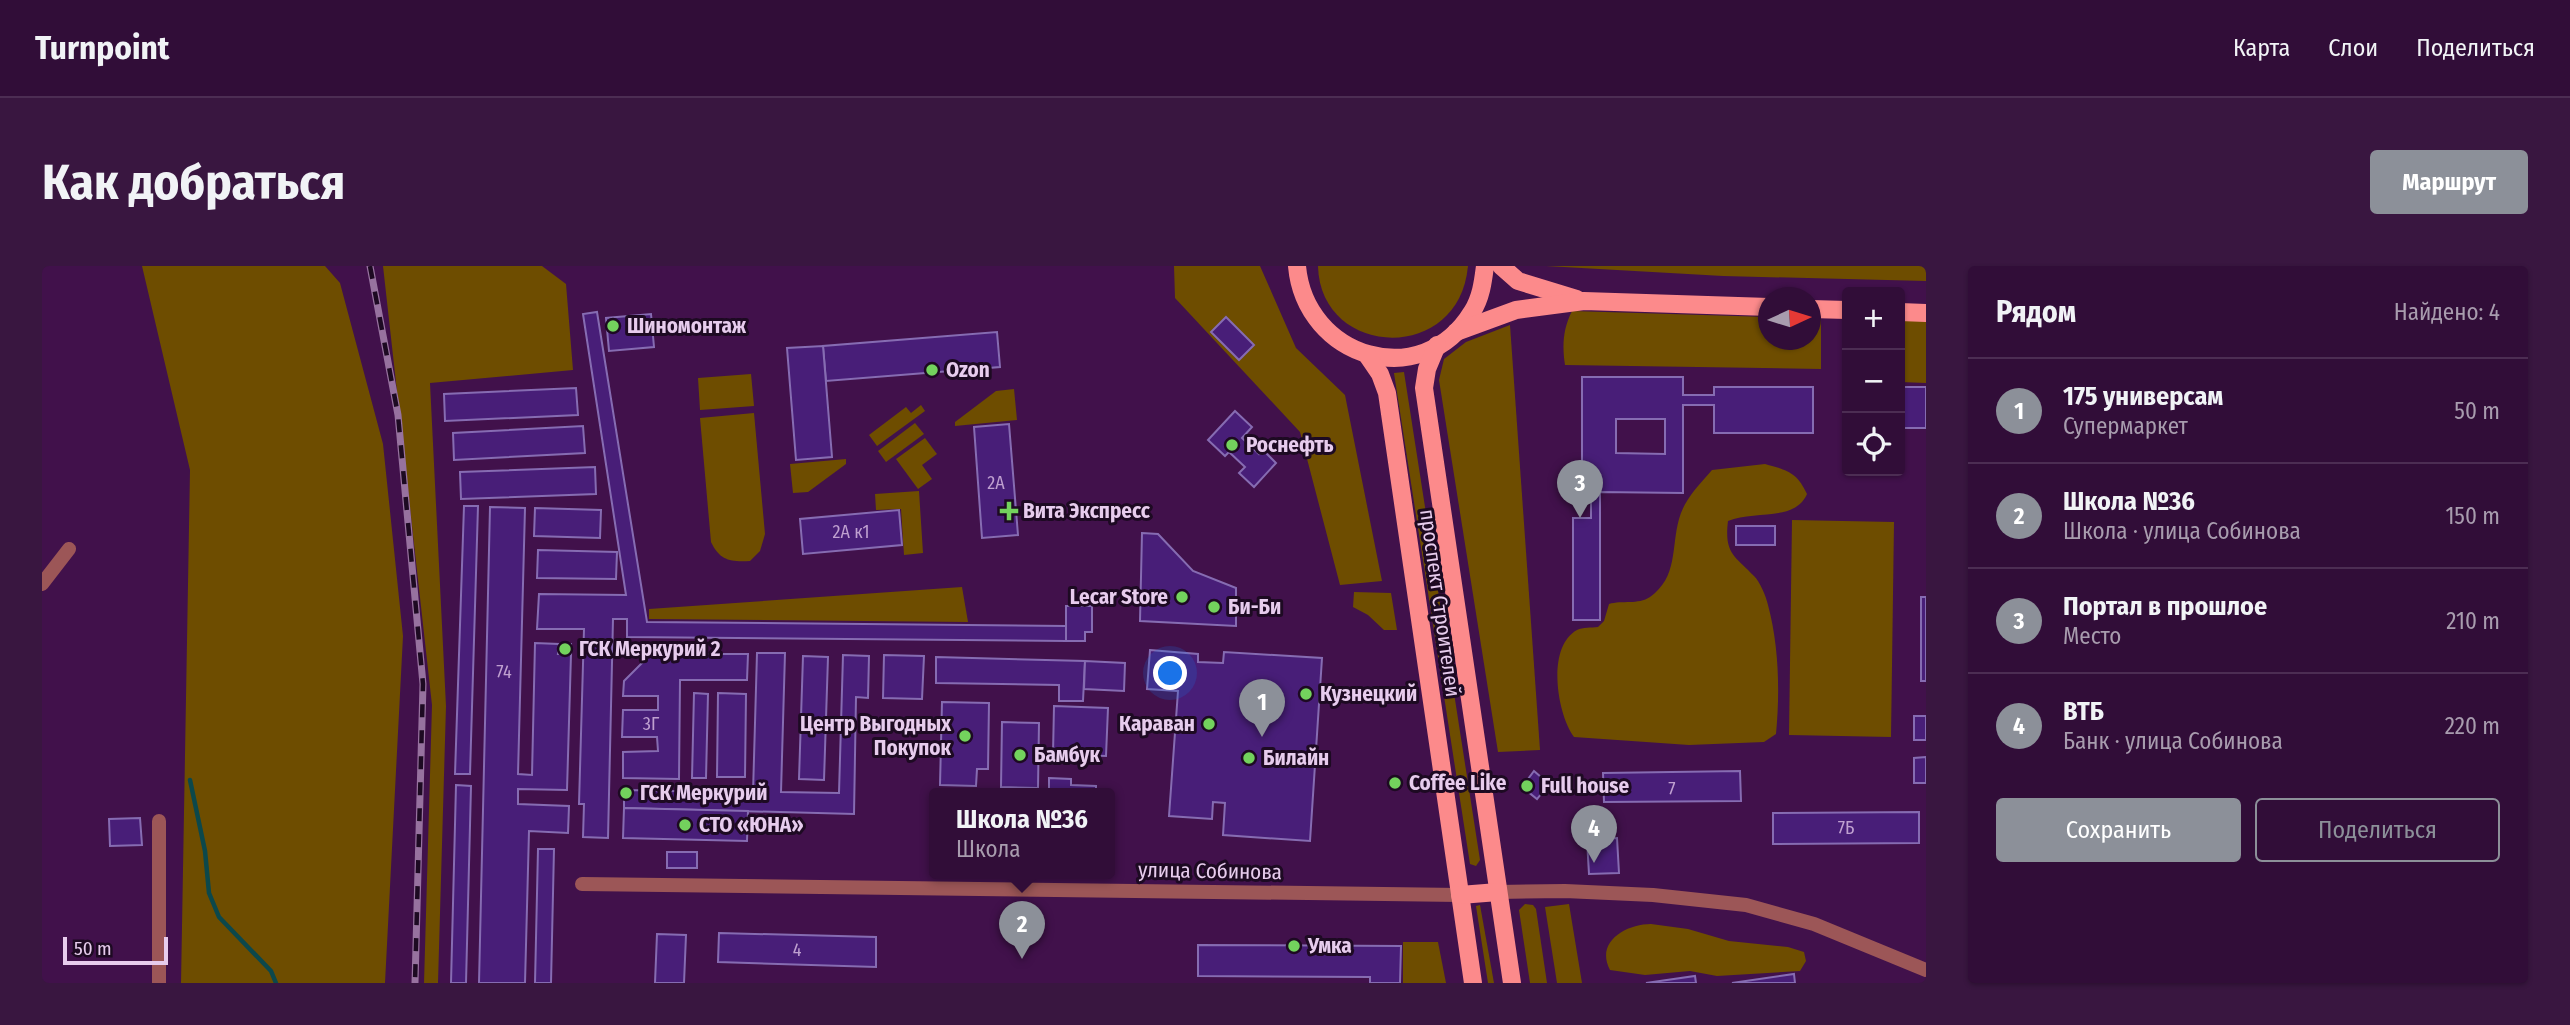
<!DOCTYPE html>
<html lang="ru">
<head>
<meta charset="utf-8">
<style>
	body { margin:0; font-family:"Fira Sans Condensed",sans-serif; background:#391640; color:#f1f3f6 }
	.controls { position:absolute; right:21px; top:21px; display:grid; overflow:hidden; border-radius:7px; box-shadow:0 2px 5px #0004 }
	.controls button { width:63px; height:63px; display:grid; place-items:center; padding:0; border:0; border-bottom:2px solid #4c2d53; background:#310d38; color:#f1f3f6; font:35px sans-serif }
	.compass { position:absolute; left:1716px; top:21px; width:63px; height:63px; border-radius:50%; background:#310d38; box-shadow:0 2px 5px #0004; rotate:86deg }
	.scale { position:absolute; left:21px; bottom:18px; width:105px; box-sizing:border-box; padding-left:7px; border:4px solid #e7cced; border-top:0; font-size:19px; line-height:24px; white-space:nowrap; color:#e7cced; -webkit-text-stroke:5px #1d0a22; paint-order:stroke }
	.you { position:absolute; left:1129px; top:408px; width:24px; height:24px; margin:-18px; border:5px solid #fff; border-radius:50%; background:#1a73e8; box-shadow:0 0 0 10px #1a73e833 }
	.badge { display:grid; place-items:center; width:46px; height:46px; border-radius:50%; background:#8c9099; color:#fff; font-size:23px; font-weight:700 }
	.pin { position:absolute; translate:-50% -58px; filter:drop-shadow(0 2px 4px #0008) }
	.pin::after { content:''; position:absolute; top:37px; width:24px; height:21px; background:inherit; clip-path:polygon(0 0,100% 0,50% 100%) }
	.popup { position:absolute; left:887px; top:522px; width:186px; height:91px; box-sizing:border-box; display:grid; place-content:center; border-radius:7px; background:#310d38; filter:drop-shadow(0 2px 5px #0005); font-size:23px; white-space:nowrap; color:#a89cae }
	.popup b { font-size:26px; color:#f1f3f6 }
	.popup::after { content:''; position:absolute; left:50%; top:100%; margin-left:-14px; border:14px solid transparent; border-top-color:#310d38 }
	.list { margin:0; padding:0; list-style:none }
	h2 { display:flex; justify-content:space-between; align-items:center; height:91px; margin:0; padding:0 28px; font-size:30px }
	h2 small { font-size:23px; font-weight:400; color:#a89cae }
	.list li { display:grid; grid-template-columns:46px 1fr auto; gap:21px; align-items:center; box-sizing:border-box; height:105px; padding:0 28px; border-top:2px solid #4c2d53 }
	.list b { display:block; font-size:26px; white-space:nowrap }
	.list p { margin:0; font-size:23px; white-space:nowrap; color:#a89cae }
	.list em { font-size:23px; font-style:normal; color:#a89cae }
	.actions { display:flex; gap:14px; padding:21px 28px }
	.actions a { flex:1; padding:16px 0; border:2px solid #8c9099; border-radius:7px; text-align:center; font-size:24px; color:#8c9099 }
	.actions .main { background:#8c9099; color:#fff }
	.icon { flex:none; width:38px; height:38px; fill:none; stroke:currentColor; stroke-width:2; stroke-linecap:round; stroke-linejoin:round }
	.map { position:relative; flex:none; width:1884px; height:717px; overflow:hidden; border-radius:7px }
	header { display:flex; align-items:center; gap:42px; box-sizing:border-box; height:98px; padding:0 35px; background:#310d38; border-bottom:2px solid #4c2d53 }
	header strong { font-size:33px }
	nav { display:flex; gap:38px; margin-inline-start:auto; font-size:24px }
	.intro { display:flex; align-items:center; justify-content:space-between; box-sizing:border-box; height:168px; padding:0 42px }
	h1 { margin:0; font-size:49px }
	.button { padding:18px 32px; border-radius:7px; background:#8c9099; color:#fff; font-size:24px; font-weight:700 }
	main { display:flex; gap:42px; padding:0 42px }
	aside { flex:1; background:#310d38; border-radius:7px; box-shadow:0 2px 5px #0004 }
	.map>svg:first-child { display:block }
	.green { fill:#6e4d00 }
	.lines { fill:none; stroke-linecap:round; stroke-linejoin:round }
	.stream { stroke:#0c484b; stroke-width:4.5 }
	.building { fill:#481e78; stroke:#866cb2; stroke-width:2; fill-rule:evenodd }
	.street { stroke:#9c5657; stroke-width:14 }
	.primary { stroke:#fc8a8b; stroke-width:18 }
	.rail-casing { stroke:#97729f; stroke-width:7 }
	.rail { stroke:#1d0a22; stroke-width:4.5; stroke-dasharray:13; stroke-linecap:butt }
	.poi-dot { fill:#73d25d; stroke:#1d0a22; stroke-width:2.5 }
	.labels { text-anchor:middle; stroke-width:6; stroke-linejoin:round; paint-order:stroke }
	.number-label { font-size:18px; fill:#bfa0d0 }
	.poi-label { font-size:21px; font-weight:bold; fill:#e7cced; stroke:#1d0a22; text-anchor:start }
	.street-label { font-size:21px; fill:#e7cced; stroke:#1d0a22 }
</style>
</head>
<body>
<header>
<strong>Turnpoint</strong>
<nav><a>Карта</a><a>Слои</a><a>Поделиться</a></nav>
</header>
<div class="intro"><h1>Как добраться</h1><a class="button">Маршрут</a></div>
<main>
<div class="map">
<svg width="1884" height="717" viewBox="0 0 1884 717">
	<rect width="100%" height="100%" fill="#41114b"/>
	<g class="green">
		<polygon points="100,0 283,0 298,17 341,178 361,370 343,717 139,717 148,204"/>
		<polygon points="341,0 500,0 524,18 531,104 388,117 404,440 396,717 382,717 390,439"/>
		<polygon points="1132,0 1218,0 1254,82 1303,129 1340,315 1298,319 1258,166 1133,32"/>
		<path d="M1276,0H1426C1417,99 1278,92 1276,0Z"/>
		<polygon points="1504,0 1884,0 1884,15 1681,10"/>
		<path d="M1530,45L1726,51L1727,74H1769V52H1779V103L1523,99C1520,79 1521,63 1530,45Z"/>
		<polygon points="1858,54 1884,54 1884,117 1858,116"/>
		<polygon points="1468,59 1498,484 1456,486 1397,114 1402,93 1424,76"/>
		<polygon points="1362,106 1438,594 1434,600 1428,598 1352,107"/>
		<polygon points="709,108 712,140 658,144 656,112"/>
		<polygon points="972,123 975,154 913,160 913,156 954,125"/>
		<polygon points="879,139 883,145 835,180 827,169 864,141 869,147"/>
		<path d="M712,147L723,268L718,285L708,295C689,296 678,295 669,276L658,152Z"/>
		<polygon points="873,157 882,168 844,196 836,185"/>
		<polygon points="883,172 895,188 880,199 890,213 876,223 854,193"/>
		<polygon points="804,193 804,198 766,226 751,227 748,198"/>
		<path d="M1723,198C1745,204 1755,206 1765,228C1753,256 1712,244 1686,255C1682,288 1693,290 1712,310C1718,316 1724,330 1726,339C1737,380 1738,426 1734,468L1722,476L1647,479L1532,471C1515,448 1504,381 1535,364C1541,361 1549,362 1556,361L1562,355L1567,338C1580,334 1596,339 1608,331C1636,311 1629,282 1637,253C1642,234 1657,219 1670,204Z"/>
		<polygon points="877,225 881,287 862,289 859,243 834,244 833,228"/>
		<polygon points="1750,254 1852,256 1849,471 1747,469"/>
		<polygon points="920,321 926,356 607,353 607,343"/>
		<polygon points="1312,326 1349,327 1355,364 1342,364 1326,349 1311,341"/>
		<polygon points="1483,638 1491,639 1494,643 1505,717 1488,717 1477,644"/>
		<polygon points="1527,638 1540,717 1515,717 1503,641"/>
		<polygon points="1438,639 1452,717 1446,717 1434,640"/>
		<path d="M1609,658L1646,663L1687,675L1746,681L1762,686L1764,695L1758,705L1675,710L1648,705L1603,709L1568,704C1553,676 1584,658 1609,658Z"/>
		<polygon points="1361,676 1396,676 1404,717 1361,717"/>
	</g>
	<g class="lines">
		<polyline class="stream" points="148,514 163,585 167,627 177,651 229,705 234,717"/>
	</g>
	<g class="building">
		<polygon points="555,46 605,356 1024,360 1024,375 585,371 585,353 571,353 566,572 541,571 542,538 537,538 542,363 495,363 497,328 584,329 541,48"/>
		<polygon points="609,48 612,81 567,85 564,52"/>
		<polygon points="1184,51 1212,79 1197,94 1169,66"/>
		<polygon points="955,66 958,101 784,115 781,80"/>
		<polygon points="781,80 790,191 754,194 745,82"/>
		<path d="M1540,111H1641V129H1672V121H1771V167H1672V139H1641V227L1558,226V354H1531V252H1549V226H1540ZM1574,153H1623V188L1574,187Z"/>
		<rect x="1858" y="121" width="26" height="41"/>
		<polygon points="534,122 536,149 403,155 402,128"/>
		<polygon points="1193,145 1210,161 1200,172 1217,188 1221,184 1234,197 1212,221 1197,207 1203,201 1187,186 1183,190 1166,174"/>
		<polygon points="967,158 976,269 940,272 932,161"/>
		<polygon points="541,160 543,187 412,194 411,167"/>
		<polygon points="553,201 554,228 419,233 418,206"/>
		<polygon points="422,240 436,240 428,508 413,508"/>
		<polygon points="448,241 483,242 476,508 490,509 493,377 517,378 516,388 529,388 525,524 476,523 476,538 527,540 526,567 487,565 483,717 437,717"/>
		<polygon points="493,242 559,244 558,272 492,270"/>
		<polygon points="857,244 860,279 761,288 758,253"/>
		<rect x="1694" y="260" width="39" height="19"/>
		<polygon points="1100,267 1116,268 1151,305 1194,322 1194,360 1098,355"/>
		<polygon points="496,284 575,286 574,313 495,312"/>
		<rect x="1879" y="331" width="5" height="84"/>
		<polygon points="1024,340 1050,340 1050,366 1043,366 1043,375 1024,375"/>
		<polygon points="517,378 529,378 529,388 516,388"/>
		<polygon points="1108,384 1156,388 1156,396 1181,397 1182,386 1280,392 1268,575 1181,569 1183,537 1171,536 1170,553 1127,550 1136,425 1105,423"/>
		<polygon points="715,387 743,387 739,526 797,527 801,389 827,390 826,432 814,431 812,548 582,542 582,530 586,530 586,524 711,527"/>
		<polygon points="609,388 706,388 705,414 638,414 637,513 581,512 581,486 616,485 615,471 580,471 581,444 616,444 616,430 581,430 582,415"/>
		<polygon points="842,389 882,390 880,433 841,432"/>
		<polygon points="761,390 786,391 782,514 757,513"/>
		<polygon points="894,391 1043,395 1041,435 1017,435 1017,419 894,417"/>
		<polygon points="1043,395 1083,397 1082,425 1042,423"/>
		<polygon points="652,427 666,428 664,512 650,512"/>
		<polygon points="676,427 704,428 703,511 675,511"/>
		<polygon points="900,436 947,437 946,503 935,503 934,520 898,519"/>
		<polygon points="1012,440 1066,442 1064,490 1011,488"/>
		<rect x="1872" y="450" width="12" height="24"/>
		<polygon points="960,456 997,457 996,522 959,521"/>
		<polygon points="1884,491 1884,517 1872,517 1872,492"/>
		<polygon points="1492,505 1507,518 1495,533 1480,521"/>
		<polygon points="1698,505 1699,535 1562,536 1561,507"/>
		<polygon points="1007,512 1029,513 1029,519 1054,520 1054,527 1007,527"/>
		<polygon points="414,519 429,520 424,717 409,717"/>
		<polygon points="582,542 706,545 705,575 581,572"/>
		<polygon points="1877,546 1877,577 1731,578 1731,547"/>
		<polygon points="98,552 100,579 68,580 67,553"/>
		<polygon points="1575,572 1577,607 1547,608 1545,574"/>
		<polygon points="496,583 512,583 509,717 493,717"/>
		<rect x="625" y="586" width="30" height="16"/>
		<polygon points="677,667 834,671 834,701 676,696"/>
		<polygon points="615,668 644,669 642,717 613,717"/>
		<polygon points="1156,679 1359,680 1358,717 1328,717 1328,711 1156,710"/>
		<polygon points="1752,708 1753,717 1690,717"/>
		<polygon points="1653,710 1654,717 1604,717"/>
	</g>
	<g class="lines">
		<g class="street">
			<polyline points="0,318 27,283"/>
			<polyline points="117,555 117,717"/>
			<polyline points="540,618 1418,629"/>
			<polyline points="1456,626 1523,625 1611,629 1704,639 1772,658 1884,704"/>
		</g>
		<g class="primary">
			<path d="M1255,0C1263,92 1380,128 1430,46C1439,32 1441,16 1443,0"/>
			<polyline points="1459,0 1476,15 1535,33"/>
			<polyline points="1769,43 1805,44"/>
			<polyline points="1858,46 1884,47"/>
			<polyline points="1414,66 1474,44 1542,35 1727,41"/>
			<polyline points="1395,79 1385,103 1382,122 1470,717"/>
			<polyline points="1325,89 1338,108 1345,127 1431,717"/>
			<polyline points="1418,629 1456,626"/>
		</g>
		<g class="rail-casing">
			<polyline id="rail" points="328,0 356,149 381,418 373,717"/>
		</g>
		<use href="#rail" class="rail"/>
	</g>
	<g class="poi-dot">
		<circle cx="571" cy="60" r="7"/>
		<circle cx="890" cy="104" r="7"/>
		<circle cx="1190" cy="179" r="7"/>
		<path d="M963.5 234.5h7v7h7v7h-7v7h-7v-7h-7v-7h7z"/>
		<circle cx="1140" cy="331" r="7"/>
		<circle cx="1172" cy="341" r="7"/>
		<circle cx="523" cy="383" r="7"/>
		<circle cx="1264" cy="428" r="7"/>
		<circle cx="1167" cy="458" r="7"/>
		<circle cx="923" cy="470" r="7"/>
		<circle cx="978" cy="489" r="7"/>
		<circle cx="1207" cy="492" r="7"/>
		<circle cx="1353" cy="517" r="7"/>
		<circle cx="1485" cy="520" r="7"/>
		<circle cx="584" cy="527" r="7"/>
		<circle cx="643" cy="559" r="7"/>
		<circle cx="1252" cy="680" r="7"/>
	</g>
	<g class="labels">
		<g class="number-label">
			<text x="954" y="223">2А</text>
			<text x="809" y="272">2А к1</text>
			<text x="462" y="412">74</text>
			<text x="609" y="464">3Г</text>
			<text x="1630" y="529">7</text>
			<text x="1804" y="568">7Б</text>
			<text x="755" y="690">4</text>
		</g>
		<g class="poi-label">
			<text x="585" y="67">Шиномонтаж</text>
			<text x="904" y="111">Ozon</text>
			<text x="1204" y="186">Роснефть</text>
			<text x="981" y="252">Вита Экспресс</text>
			<text x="1126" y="338" text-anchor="end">Lecar Store</text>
			<text x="1186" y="348">Би-Би</text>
			<text x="537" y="390">ГСК Меркурий 2</text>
			<text x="1278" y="435">Кузнецкий</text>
			<text x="909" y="465" text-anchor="end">Центр Выгодных<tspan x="909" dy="24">Покупок</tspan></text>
			<text x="1153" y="465" text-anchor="end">Караван</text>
			<text x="992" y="496">Бамбук</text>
			<text x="1221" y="499">Билайн</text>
			<text x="1367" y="524">Coffee Like</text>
			<text x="1499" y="527">Full house</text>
			<text x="598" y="534">ГСК Меркурий</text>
			<text x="657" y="566">СТО «ЮНА»</text>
			<text x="1266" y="687">Умка</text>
		</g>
		<g class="street-label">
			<text transform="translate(1398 337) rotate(82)" y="7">проспект Строителей</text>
			<text transform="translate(1168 605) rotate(1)" y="7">улица Собинова</text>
		</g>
	</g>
</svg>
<div class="controls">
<button>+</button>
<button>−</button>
<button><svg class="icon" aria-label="locate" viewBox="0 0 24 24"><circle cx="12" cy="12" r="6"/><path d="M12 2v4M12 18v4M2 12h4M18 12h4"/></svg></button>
</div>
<svg class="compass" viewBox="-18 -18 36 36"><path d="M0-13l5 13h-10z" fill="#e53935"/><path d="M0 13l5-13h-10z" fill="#a89cae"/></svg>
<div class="scale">50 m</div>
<div class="you"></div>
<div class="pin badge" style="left:1220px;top:471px">1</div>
<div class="pin badge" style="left:980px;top:693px">2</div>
<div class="popup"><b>Школа №36</b>Школа</div>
<div class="pin badge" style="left:1538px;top:252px">3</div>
<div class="pin badge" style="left:1552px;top:597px">4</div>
</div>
<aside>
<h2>Рядом<small>Найдено: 4</small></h2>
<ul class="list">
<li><span class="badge">1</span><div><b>175 универсам</b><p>Супермаркет</p></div><em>50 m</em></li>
<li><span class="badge">2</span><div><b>Школа №36</b><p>Школа · улица Собинова</p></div><em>150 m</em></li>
<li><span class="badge">3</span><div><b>Портал в прошлое</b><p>Место</p></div><em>210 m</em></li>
<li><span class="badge">4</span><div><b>ВТБ</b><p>Банк · улица Собинова</p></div><em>220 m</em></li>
</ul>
<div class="actions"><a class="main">Сохранить</a><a>Поделиться</a></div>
</aside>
</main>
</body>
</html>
